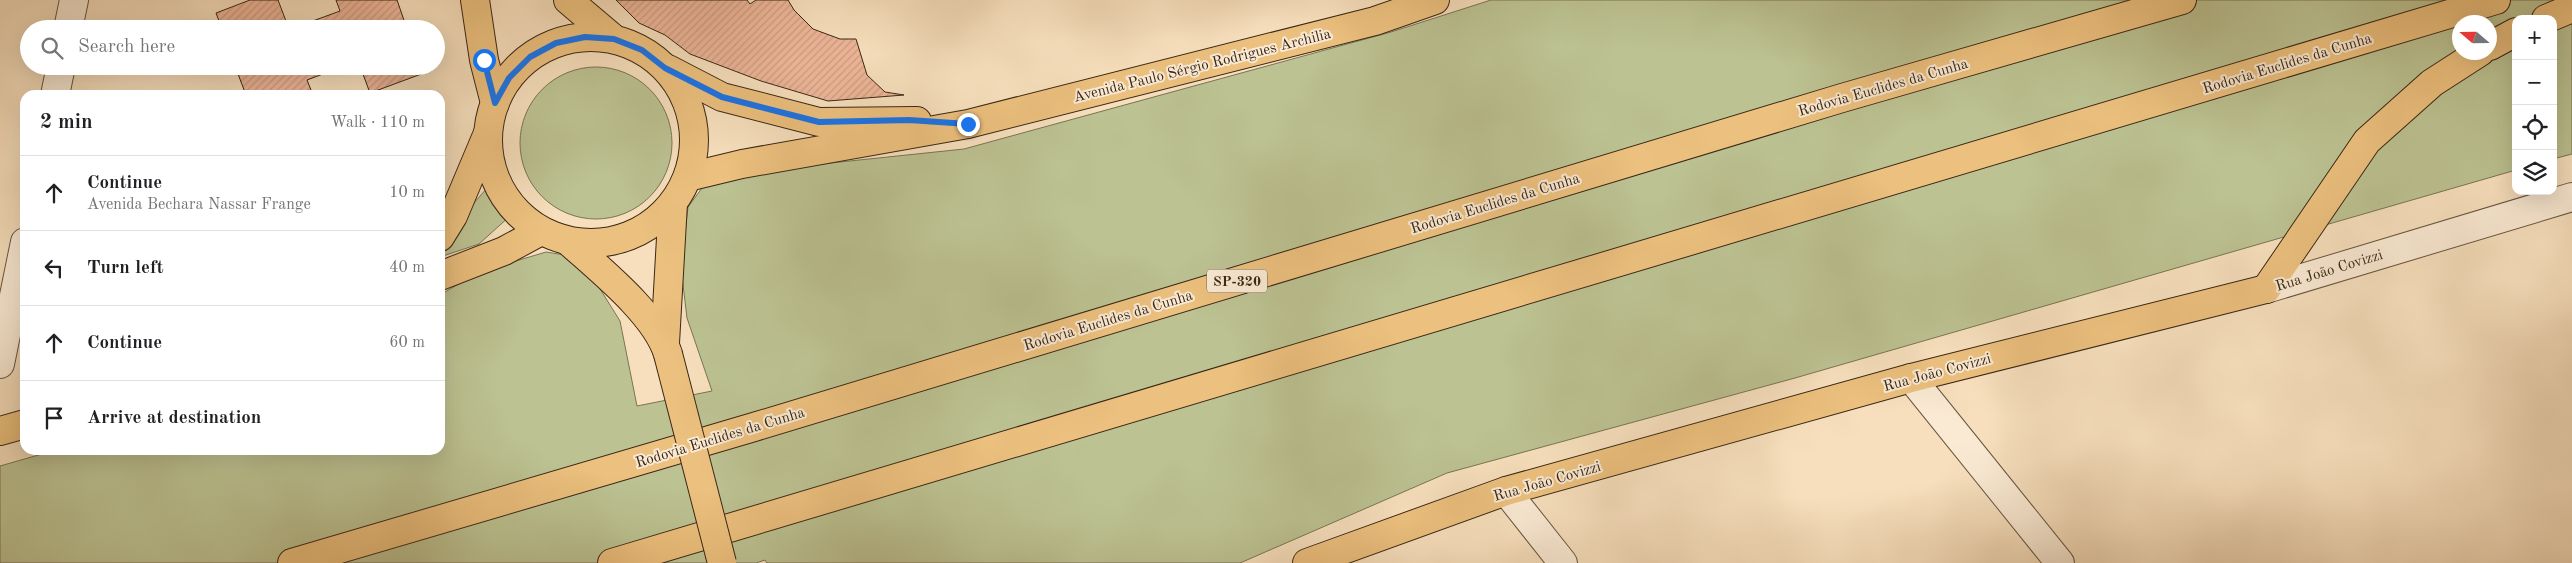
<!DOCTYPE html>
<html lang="en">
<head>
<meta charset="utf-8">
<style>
	body { margin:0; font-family:"Old Standard TT",serif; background:#f2f2f2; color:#202124 }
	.controls { position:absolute; right:15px; top:15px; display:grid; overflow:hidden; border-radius:10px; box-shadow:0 5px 20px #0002 }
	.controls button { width:45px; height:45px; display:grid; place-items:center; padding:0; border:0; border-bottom:1px solid #e0e0e0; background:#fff; color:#202124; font:25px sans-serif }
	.compass { position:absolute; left:2452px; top:15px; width:45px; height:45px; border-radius:50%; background:#fff; box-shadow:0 5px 20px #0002; rotate:290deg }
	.stop { position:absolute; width:15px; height:15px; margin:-11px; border:4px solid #1a73e8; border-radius:50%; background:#fff }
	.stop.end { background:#1a73e8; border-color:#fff; box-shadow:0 1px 5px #0008 }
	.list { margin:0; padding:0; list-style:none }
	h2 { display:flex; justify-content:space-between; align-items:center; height:65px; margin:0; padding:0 20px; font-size:21px }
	h2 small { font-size:16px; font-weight:400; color:#757577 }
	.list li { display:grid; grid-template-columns:32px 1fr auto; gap:15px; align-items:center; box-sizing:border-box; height:75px; padding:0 20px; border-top:1px solid #e0e0e0 }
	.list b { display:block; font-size:19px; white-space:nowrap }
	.list p { margin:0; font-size:16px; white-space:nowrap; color:#757577 }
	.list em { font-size:16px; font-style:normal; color:#757577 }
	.icon { flex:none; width:28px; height:28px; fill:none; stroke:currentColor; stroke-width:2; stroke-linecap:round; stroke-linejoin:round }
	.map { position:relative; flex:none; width:2572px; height:563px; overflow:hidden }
	.search { position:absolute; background:#fff; box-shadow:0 5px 20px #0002; left:20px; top:20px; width:425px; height:55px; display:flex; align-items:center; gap:12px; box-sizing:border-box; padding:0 18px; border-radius:28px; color:#757577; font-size:19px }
	.panel { position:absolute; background:#fff; box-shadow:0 5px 20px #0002; left:20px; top:90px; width:425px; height:365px; border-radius:15px }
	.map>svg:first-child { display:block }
	.green { fill:#bcc292; stroke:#7a7454; fill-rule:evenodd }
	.building { fill:url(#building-hatch); stroke:#392716 }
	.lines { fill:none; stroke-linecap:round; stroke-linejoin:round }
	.minor-casing { stroke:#685540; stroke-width:30 }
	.major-casing { stroke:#392716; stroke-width:30 }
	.highway-casing { stroke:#392716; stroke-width:30 }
	.minor { stroke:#faead4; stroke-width:28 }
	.major { stroke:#ecc07e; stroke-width:28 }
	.highway { stroke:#ecc07e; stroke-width:28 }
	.major-bridge-casing { stroke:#392716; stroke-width:30; stroke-linecap:butt }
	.major-bridge { stroke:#ecc07e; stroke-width:28 }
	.route { stroke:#1a73e8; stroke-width:6 }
	.labels { text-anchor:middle; stroke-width:4; stroke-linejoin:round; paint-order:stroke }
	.shield { fill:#faead4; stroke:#73624f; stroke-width:1 }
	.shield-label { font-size:14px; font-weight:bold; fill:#392716 }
	.street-label { font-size:15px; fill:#392716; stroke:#faead4 }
</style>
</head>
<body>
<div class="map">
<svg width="2572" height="563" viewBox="0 0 2572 563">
	<defs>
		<pattern id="building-hatch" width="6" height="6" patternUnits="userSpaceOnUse" patternTransform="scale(1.25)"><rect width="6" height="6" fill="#eeb699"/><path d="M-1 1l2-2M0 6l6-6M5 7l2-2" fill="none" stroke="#cd9c83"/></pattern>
	</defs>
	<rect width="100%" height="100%" fill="#f7dfbd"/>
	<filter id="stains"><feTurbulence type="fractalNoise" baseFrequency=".004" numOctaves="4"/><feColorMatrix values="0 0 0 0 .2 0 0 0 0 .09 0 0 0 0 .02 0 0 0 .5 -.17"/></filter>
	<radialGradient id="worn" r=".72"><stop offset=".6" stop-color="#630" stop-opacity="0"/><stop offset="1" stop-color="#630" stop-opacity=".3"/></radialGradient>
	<g class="green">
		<path d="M1491,0H2572V154L2553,159V19H2516V170L1795,378L1447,473L1240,563H767L765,560L756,563H0V466L56,450H440V295L479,272L546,252L571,256L592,276L620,321L637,406L712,391L687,318L681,268L688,207L705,184L745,172L964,149L1391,32ZM2460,22H2490V52H2460Z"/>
		<circle cx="596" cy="143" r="76"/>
		<polygon points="488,187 510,216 479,244 440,257 465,213"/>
	</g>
	<g class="building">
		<polygon points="250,0 278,0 289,29 222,29 216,13"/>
		<polygon points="336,0 397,0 407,29 291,29 340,11"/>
		<polygon points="616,0 747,0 750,4 756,0 788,0 794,10 813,29 840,39 856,39 867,75 885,92 904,95 828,101 761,81 690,54 665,35 639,23"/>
		<polygon points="235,66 344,66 307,80 313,95 246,95"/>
		<polygon points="360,66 421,66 424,73 370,93"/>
	</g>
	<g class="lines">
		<g class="minor-casing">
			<g id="minor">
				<polyline points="68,29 74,0"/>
				<polyline points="55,95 61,66"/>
				<polyline points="2266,289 2572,197"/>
				<polyline points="0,364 25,242"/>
				<polyline points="1911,378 2060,563"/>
				<polyline points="1506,491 1563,563"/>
			</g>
		</g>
		<g class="major-casing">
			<g id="major">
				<polyline points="475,0 484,60 495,103"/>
				<polyline points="568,0 614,39"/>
				<circle cx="591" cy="140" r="103"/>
				<polyline points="668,69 722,97 819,122 917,121"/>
				<polyline points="688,177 742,164 968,124 1375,21 1435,0"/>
				<polyline points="440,237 453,216 488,133"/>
				<path d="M568,241C599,269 656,314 668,354"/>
				<polyline points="440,276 504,251 541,231"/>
				<polyline points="665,343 673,203"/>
				<polyline points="0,431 25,424"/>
				<polyline points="1307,563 1506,491 1911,378 2266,289"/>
			</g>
		</g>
		<g class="highway-casing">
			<g id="highway">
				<polyline points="2546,19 2572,8"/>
				<polyline points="2490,46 2516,32"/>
				<polyline points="2266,289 2367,141 2432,83 2480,52"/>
				<polyline points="292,563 754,427 1842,98 2182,0"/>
				<polyline points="612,563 2496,0"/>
			</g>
		</g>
		<use href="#minor" class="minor"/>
		<use href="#major" class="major"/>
		<use href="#highway" class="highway"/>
		<g class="major-bridge-casing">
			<polyline id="major-bridge" points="668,354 722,563"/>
		</g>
		<use href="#major-bridge" class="major-bridge"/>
	</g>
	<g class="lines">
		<polyline class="route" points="484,60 495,103 509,78 530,57 556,43 585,37 614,39 642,50 665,68 722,97 819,122 909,120 968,124"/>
	</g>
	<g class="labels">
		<rect class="shield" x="1207" y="269.5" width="60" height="23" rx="4"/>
		<g class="shield-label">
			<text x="1237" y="286">SP-320</text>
		</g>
		<g class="street-label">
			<text transform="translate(2287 63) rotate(-17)" y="5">Rodovia Euclides da Cunha</text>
			<text transform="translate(1202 65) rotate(-14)" y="5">Avenida Paulo Sérgio Rodrigues Archilia</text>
			<text transform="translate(1883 87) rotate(-16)" y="5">Rodovia Euclides da Cunha</text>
			<text transform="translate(1495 203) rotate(-17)" y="5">Rodovia Euclides da Cunha</text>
			<text transform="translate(2329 270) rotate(-17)" y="5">Rua João Covizzi</text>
			<text transform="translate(1108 320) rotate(-17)" y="5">Rodovia Euclides da Cunha</text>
			<text transform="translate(1937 372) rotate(-15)" y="5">Rua João Covizzi</text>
			<text transform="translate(720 437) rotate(-17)" y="5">Rodovia Euclides da Cunha</text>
			<text transform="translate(1547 481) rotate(-16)" y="5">Rua João Covizzi</text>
		</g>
	</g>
	<rect width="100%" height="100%" filter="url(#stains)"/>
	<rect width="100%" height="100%" fill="url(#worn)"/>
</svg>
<div class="controls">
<button>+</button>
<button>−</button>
<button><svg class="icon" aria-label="locate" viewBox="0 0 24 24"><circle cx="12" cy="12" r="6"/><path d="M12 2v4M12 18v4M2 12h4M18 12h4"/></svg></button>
<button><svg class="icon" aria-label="layers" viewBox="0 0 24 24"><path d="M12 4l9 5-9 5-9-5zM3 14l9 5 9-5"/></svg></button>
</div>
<svg class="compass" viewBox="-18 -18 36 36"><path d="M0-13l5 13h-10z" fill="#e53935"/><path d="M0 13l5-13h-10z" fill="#757577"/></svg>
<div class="stop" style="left:484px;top:60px"></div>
<div class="stop end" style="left:968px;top:124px"></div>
<div class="search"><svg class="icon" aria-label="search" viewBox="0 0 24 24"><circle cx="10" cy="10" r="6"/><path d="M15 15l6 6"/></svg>Search here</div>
<section class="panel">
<h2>2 min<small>Walk · 110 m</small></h2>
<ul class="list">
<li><svg class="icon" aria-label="ahead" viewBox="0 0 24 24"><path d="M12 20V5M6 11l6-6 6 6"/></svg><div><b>Continue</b><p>Avenida Bechara Nassar Frange</p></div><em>10 m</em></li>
<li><svg class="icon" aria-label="left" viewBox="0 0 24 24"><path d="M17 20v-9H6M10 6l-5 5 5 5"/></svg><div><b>Turn left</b></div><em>40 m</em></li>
<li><svg class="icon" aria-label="ahead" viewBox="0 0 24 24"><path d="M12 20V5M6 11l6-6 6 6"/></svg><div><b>Continue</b></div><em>60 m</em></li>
<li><svg class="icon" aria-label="arrive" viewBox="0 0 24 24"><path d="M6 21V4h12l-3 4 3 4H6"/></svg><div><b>Arrive at destination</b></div></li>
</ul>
</section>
</div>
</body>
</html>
